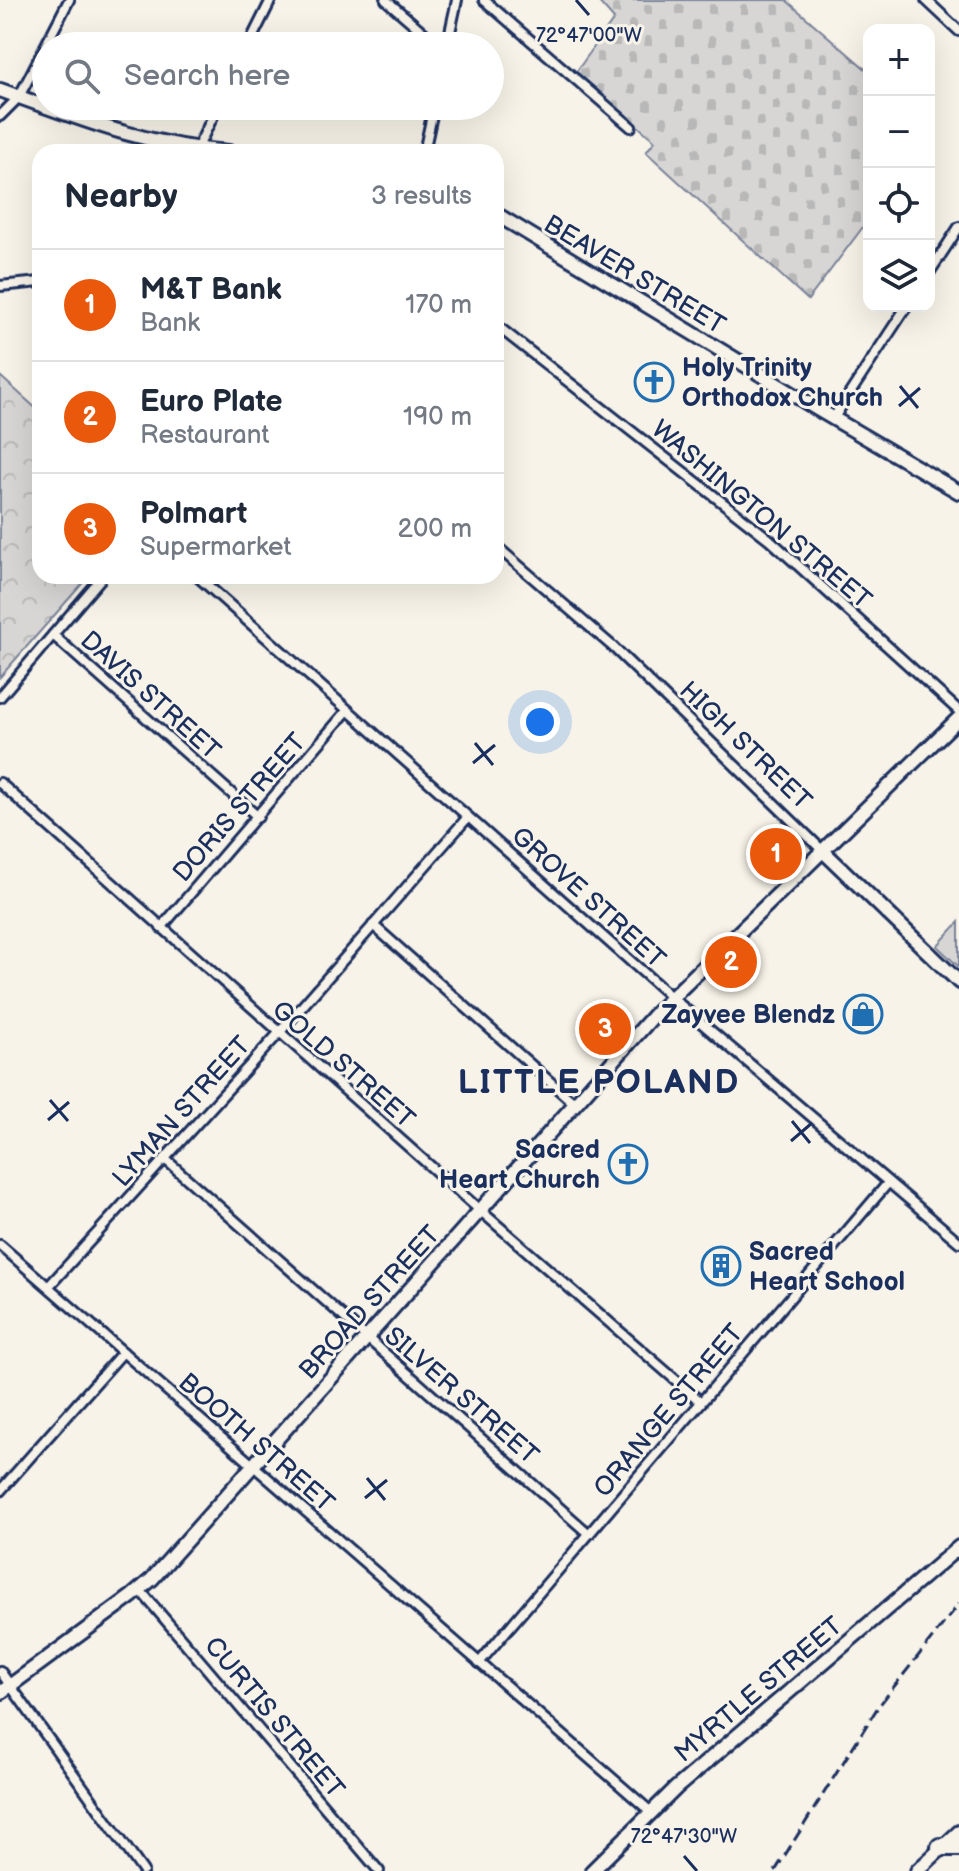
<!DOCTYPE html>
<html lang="en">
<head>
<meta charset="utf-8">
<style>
	body { margin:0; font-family:"Balsamiq Sans",sans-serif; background:#f2f2f3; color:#1f2937 }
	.controls { position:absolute; right:24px; top:24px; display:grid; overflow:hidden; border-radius:16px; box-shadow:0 8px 32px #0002 }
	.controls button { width:72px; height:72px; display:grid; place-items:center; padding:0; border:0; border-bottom:2px solid #e0e1e3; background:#fff; color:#1f2937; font:40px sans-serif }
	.you { position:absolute; left:540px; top:722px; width:28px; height:28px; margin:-20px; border:6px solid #fff; border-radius:50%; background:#1a73e8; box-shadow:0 0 0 12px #1a73e833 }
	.badge { display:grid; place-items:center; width:52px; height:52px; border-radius:50%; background:#ea580c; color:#fff; font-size:26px; font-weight:700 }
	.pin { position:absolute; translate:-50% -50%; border:4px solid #fff; box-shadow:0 2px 8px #0006 }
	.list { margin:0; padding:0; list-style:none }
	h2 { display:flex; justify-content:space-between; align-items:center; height:104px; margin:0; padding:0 32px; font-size:34px }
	h2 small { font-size:26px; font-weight:400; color:#747a83 }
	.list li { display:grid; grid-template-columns:52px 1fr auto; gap:24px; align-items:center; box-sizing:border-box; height:112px; padding:0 32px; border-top:2px solid #e0e1e3 }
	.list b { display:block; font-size:30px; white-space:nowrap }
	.list p { margin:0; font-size:26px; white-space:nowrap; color:#747a83 }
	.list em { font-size:26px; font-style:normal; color:#747a83 }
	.icon { flex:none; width:44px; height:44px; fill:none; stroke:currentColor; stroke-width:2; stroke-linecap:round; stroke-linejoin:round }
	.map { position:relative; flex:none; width:959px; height:1871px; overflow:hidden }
	.search { position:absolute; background:#fff; box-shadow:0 8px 32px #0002; left:32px; top:32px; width:472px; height:88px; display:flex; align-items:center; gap:20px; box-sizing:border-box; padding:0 28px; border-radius:44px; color:#747a83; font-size:30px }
	.panel { position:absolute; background:#fff; box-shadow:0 8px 32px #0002; left:32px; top:144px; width:472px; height:440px; border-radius:24px }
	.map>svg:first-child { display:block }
	.cemetery { fill:url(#cemetery-stones); stroke:#798299; stroke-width:2 }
	.park { fill:url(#park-crowns); stroke:#798299; stroke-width:2 }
	.garden { fill:#d7d6d4; stroke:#798299; stroke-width:2 }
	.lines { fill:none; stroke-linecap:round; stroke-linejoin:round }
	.street-casing { stroke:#1b2f5e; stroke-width:14 }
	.secondary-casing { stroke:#1b2f5e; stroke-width:18 }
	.highway-casing { stroke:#1b2f5e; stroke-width:22 }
	.street { stroke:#f7f3e8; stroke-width:8 }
	.secondary { stroke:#f7f3e8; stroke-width:12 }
	.highway { stroke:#f7f3e8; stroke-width:16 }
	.rail { stroke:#1b2f5e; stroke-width:3; stroke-dasharray:12 6; stroke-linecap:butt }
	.ticks { fill:none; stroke:#1b2f5e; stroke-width:3 }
	.labels { text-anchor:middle; stroke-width:6; stroke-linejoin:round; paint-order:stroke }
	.street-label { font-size:26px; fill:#1b2f5e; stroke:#f7f3e8 }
	.poi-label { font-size:26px; font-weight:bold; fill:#1b2f5e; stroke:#f7f3e8; text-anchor:start }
	.district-label { font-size:34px; font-weight:bold; letter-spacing:2px; fill:#1b2f5e; stroke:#f7f3e8 }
	.ticks-label { font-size:20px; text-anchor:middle; fill:#1b2f5e; stroke:#f7f3e8; stroke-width:6; stroke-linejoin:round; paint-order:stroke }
</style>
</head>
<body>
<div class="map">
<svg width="959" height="1871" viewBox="0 0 959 1871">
	<defs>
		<pattern id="cemetery-stones" width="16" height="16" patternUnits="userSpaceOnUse" patternTransform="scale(2)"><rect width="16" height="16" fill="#d7d6d4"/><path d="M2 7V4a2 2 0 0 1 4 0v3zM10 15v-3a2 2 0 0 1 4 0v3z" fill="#b8b8b8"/></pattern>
		<pattern id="park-crowns" width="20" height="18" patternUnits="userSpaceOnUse" patternTransform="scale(2)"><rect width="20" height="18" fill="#d7d6d4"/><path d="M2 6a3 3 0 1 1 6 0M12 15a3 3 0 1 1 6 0" fill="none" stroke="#b8b8b8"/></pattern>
	</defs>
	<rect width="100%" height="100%" fill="#f7f3e8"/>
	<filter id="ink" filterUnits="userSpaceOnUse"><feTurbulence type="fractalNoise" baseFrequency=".0125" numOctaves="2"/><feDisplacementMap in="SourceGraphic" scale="16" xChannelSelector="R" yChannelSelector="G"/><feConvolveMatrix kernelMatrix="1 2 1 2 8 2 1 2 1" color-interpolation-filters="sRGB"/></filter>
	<g filter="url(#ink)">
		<polygon class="cemetery" points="597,0 786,0 869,72 869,219 808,300 646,152 655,141 576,72 614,19"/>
		<polygon class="park" points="0,376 40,412 40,576 89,576 0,677"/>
		<polygon class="garden" points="959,922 959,967 937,946"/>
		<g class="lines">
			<g class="street-casing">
				<g id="street">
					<polyline points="386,0 439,46"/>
					<polyline points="484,0 631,127"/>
					<polyline points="926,0 959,31"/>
					<polyline points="248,46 271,0"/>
					<polyline points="447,46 457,0"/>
					<polyline points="0,116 19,97 69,0"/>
					<polyline points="197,149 218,106"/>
					<polyline points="424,152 434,106"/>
					<polyline points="929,273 959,227"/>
					<polyline points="0,286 40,282"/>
					<polyline points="496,325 769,539 959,711"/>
					<polyline points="833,419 907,306"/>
					<polyline points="496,546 612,646 822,850"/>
					<polyline points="197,576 671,997 959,1242"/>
					<polyline points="53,635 258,817"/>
					<polyline points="0,697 103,576"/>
					<polyline points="0,783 474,1205 701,1402"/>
					<polyline points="373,925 575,1104"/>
					<polyline points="161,928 347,711"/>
					<polyline points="165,1159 589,1534"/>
					<polyline points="0,1245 651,1812"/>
					<polyline points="49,1286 279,1033 468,817"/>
					<polyline points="0,1491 123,1352"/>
					<polyline points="140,1590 379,1871"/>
					<polyline points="479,1663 888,1183"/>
					<polyline points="0,1671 143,1871"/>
				</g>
			</g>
			<g class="secondary-casing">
				<g id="secondary">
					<path d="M0,90C78,118 146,146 229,152"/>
					<polyline points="496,214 819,410 959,492"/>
					<polyline points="822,850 959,982"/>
					<polyline points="0,1693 132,1596 152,1579 655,1014 959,718"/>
					<polyline points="592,1871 676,1788 959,1547"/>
					<polyline points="917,1871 959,1832"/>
				</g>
			</g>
			<g class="highway-casing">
				<polyline id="highway" points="940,1847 959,1847"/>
			</g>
			<use href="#street" class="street"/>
			<use href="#secondary" class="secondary"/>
			<use href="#highway" class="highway"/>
			<polyline class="rail" points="775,1871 878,1707 959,1604"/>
		</g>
	</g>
	<path class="ticks" d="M576,0L589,15M900,386L918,408M899,406L920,388M475,743L493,765M473,763L495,745M50,1100L68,1121M48,1120L69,1102M792,1121L810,1143M791,1141L812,1123M367,1478L385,1500M365,1498L387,1480M684,1856L697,1871"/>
	<defs>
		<g id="church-ring" transform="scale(2)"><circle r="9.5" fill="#f7f3e8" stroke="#1f6fb2" stroke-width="1.5"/><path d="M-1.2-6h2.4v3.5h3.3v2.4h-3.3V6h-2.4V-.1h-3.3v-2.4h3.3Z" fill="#1f6fb2"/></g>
		<g id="shop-ring" transform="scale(2)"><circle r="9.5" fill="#f7f3e8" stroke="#1f6fb2" stroke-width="1.5"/><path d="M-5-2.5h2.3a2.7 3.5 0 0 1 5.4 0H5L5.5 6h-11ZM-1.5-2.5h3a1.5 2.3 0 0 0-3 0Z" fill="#1f6fb2"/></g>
		<g id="building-ring" transform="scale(2)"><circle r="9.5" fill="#f7f3e8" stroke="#1f6fb2" stroke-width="1.5"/><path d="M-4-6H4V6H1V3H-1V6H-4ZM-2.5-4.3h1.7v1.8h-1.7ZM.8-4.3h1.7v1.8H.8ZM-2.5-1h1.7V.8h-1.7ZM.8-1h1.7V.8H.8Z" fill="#1f6fb2"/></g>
	</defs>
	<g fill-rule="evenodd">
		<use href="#church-ring" x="654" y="382"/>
		<use href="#shop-ring" x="863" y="1014"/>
		<use href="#church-ring" x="628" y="1164"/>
		<use href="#building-ring" x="721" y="1266"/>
	</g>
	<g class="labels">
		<g class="street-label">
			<text transform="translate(635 274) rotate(31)" y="9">BEAVER STREET</text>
			<text transform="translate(762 514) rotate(40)" y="9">WASHINGTON STREET</text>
			<text transform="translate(151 695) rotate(42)" y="9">DAVIS STREET</text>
			<text transform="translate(746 745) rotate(44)" y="9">HIGH STREET</text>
			<text transform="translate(239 807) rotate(-49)" y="9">DORIS STREET</text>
			<text transform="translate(589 897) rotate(42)" y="9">GROVE STREET</text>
			<text transform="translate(344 1064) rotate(41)" y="9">GOLD STREET</text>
			<text transform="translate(181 1111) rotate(-48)" y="9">LYMAN STREET</text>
			<text transform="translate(369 1302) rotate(-48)" y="9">BROAD STREET</text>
			<text transform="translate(462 1395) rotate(41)" y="9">SILVER STREET</text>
			<text transform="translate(668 1410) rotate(-50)" y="9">ORANGE STREET</text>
			<text transform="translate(257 1442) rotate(41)" y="9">BOOTH STREET</text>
			<text transform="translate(758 1689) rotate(-40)" y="9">MYRTLE STREET</text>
			<text transform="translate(275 1717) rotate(50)" y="9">CURTIS STREET</text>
		</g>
		<g class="poi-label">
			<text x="682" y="376">Holy Trinity<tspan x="682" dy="30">Orthodox Church</tspan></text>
			<text x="835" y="1023" text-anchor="end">Zayvee Blendz</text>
			<text x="600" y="1158" text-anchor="end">Sacred<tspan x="600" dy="30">Heart Church</tspan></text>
			<text x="749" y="1260">Sacred<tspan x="749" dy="30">Heart School</tspan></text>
		</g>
		<g class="district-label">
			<text x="599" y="1093">LITTLE POLAND</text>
		</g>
	</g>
	<g class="ticks-label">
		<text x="589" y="42">72°47'00"W</text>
		<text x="684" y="1843">72°47'30"W</text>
	</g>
</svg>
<div class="controls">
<button>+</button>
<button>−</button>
<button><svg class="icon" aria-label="locate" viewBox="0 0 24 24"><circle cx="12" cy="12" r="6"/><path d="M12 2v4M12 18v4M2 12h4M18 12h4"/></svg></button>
<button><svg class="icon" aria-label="layers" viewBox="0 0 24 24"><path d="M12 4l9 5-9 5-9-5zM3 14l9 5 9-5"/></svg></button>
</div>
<div class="you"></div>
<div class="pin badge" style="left:776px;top:854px">1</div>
<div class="pin badge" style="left:731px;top:962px">2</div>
<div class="pin badge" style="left:605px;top:1029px">3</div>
<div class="search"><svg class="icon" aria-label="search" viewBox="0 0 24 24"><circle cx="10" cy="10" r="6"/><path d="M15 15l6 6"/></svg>Search here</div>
<section class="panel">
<h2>Nearby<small>3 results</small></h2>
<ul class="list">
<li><span class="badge">1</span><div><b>M&amp;T Bank</b><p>Bank</p></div><em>170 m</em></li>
<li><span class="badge">2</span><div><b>Euro Plate</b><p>Restaurant</p></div><em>190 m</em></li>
<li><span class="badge">3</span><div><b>Polmart</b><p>Supermarket</p></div><em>200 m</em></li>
</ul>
</section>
</div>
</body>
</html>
